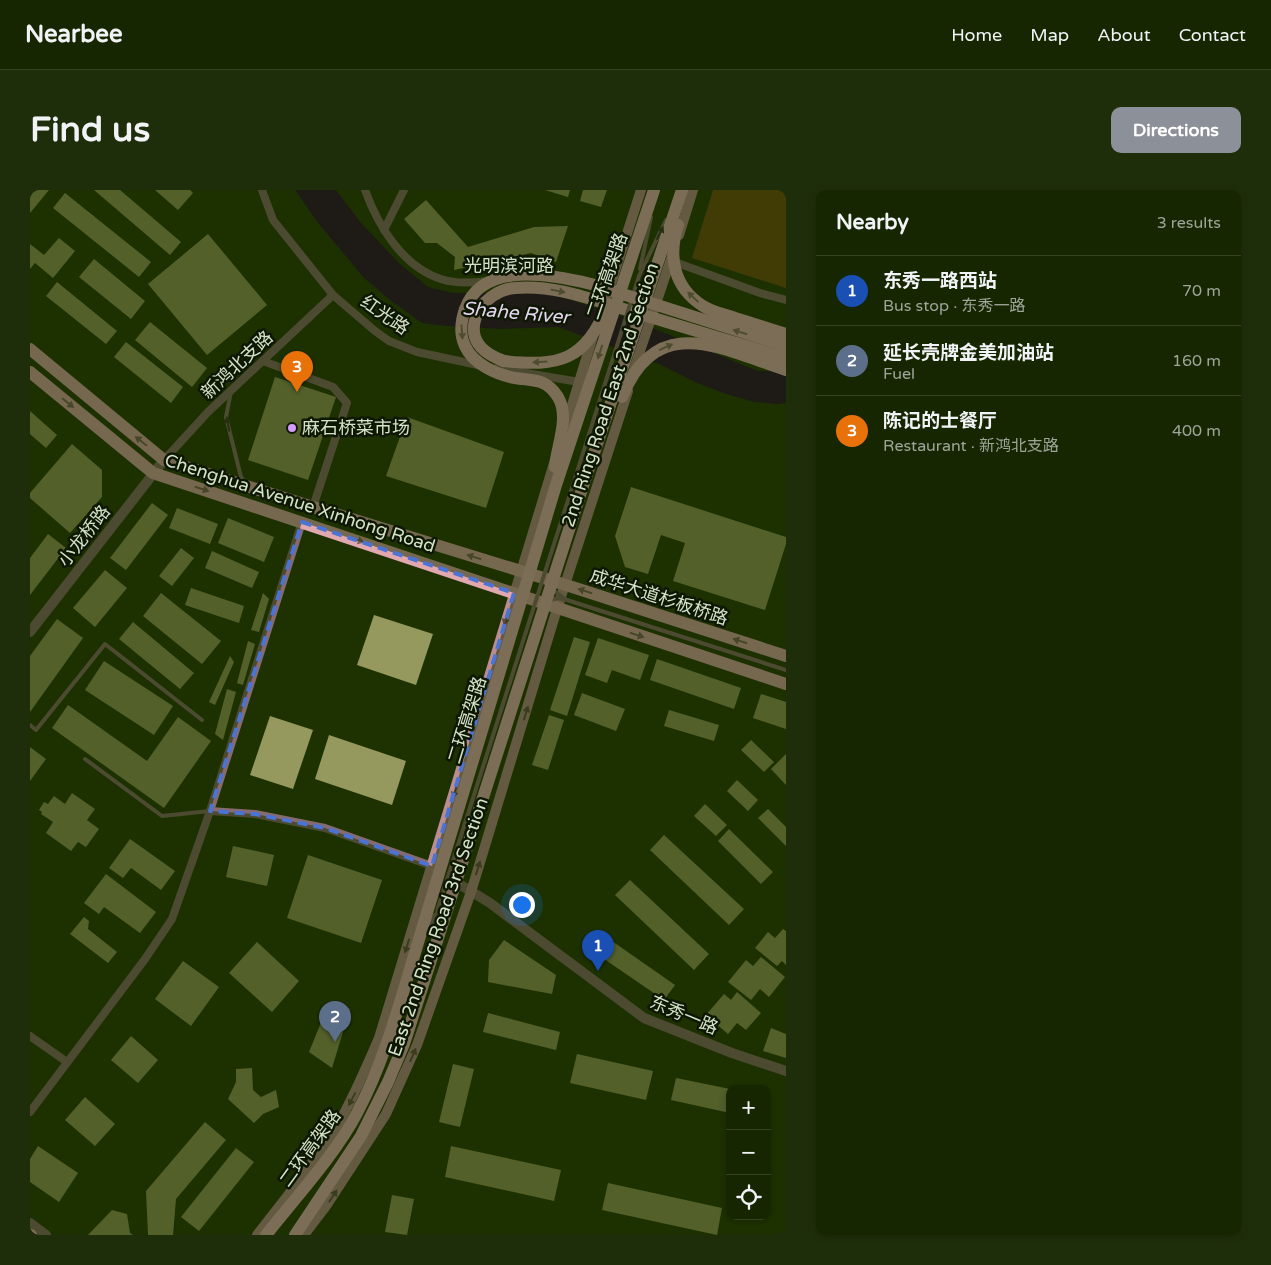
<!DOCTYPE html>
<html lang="en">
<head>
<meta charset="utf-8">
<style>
	body { margin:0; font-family:"Varela Round","Noto Sans SC",sans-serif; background:#1f2e0a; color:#f1f3f6 }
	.controls { position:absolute; right:15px; bottom:15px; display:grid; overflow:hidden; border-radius:10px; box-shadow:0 2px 8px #0003 }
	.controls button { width:45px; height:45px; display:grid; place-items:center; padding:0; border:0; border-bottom:1px solid #354322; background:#162600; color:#f1f3f6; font:25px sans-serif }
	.you { position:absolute; left:491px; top:714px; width:18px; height:18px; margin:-12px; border:4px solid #fff; border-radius:50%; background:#1a73e8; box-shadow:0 0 0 8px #1a73e833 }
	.badge { display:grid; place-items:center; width:32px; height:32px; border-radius:50%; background:#8c9099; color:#fff; font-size:16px; font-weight:700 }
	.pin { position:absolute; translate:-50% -41px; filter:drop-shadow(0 1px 2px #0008) }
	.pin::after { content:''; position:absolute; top:26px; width:18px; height:15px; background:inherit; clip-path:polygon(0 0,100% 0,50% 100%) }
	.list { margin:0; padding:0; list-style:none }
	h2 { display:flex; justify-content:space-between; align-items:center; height:65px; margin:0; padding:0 20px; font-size:21px }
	h2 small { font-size:16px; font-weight:400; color:#9ea599 }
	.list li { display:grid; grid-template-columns:32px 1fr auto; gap:15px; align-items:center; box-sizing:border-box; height:70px; padding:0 20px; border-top:1px solid #354322 }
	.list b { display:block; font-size:19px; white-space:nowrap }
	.list p { margin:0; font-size:16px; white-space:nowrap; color:#9ea599 }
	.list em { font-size:16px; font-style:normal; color:#9ea599 }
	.icon { flex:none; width:28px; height:28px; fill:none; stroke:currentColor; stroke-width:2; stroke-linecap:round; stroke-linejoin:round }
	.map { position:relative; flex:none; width:756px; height:1045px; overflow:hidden; border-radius:10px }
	header { display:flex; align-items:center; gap:30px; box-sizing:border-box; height:70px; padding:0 25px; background:#162600; border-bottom:1px solid #354322 }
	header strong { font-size:24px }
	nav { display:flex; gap:28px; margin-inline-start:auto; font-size:18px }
	.intro { display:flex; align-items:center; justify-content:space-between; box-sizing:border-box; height:120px; padding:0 30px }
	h1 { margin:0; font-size:35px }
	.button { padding:12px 22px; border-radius:10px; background:#8c9099; color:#fff; font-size:18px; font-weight:700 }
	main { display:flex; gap:30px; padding:0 30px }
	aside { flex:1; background:#162600; border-radius:10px; box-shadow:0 2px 8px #0003 }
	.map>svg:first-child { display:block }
	.green { fill:#6d470f }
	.water { fill:#1f0031 }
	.building { fill:#96995d }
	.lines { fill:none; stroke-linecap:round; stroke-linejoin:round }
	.service { stroke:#866a6d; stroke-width:4 }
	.minor { stroke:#866a6d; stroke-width:8 }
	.tertiary { stroke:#866a6d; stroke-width:10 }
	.secondary { stroke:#ba8d93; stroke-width:10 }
	.primary { stroke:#e2a8b0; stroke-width:12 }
	.trunk { stroke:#f0b7be; stroke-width:12 }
	.service-bridge { stroke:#866a6d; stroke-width:4 }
	.trunk-bridge { stroke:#f0b7be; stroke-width:12 }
	.oneway { fill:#313024 }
	.oneway2 { fill:#8a6f6a }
	.oneway3 { fill:#78605a }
	.oneway4 { fill:#5b4c44 }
	.marked { fill:none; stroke:#4b73d4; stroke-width:4; stroke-dasharray:10 6; stroke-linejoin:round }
	.poi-dot { fill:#d49cfc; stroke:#0d1704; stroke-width:2 }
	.labels { text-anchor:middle; stroke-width:5; stroke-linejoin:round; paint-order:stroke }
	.street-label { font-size:18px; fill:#d4e2c7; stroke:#0d1704 }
	.poi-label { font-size:18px; fill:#d4e2c7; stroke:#0d1704; text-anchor:start }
	.water-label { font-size:19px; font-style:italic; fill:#e6d7f1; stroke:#0d1704 }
</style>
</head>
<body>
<header>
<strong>Nearbee</strong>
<nav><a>Home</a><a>Map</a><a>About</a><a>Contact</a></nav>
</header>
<div class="intro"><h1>Find us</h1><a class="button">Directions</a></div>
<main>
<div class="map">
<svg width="756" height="1045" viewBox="0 0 756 1045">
	<rect width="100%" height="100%" fill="#1d3200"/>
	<polygon class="green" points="683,0 756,0 756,98 662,68"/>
	<polygon class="water" points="265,0 306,0 332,34 369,73 398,97 423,103 522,104 601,129 728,181 742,181 756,177 756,213 747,214 724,212 693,203 665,192 629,174 528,137 470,139 416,136 392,133 360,110 334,88 288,33"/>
	<g class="building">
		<polygon points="0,0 19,0 0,23"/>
		<polygon points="64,0 90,0 151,52 140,65"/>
		<polygon points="125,0 160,0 163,3 148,20"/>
		<polygon points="515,0 540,0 538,7"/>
		<polygon points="553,0 577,0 571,17 550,11"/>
		<polygon points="35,3 121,72 109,87 23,18"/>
		<polygon points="396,10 438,57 504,37 538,36 526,72 501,63 424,80 425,67 407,53 395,53 374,29"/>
		<polygon points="178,44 237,115 177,165 118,94"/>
		<polygon points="29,48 45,61 23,88 5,73 0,79 0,54 14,65"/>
		<polygon points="64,69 115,111 101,129 49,87"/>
		<polygon points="27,92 87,141 76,154 16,106"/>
		<polygon points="120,132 177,178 162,197 105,150"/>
		<polygon points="96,152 153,197 141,213 84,167"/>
		<polygon points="245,187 306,207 278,290 218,270"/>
		<polygon points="0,221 27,245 16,258 0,244"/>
		<polygon points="377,227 474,262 456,318 356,286"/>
		<polygon points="42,254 72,280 72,307 40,343 0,308 0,303"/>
		<polygon points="601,297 756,347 756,354 735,420 643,391 655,353 631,345 618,384 595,377 585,346"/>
		<polygon points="122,313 138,325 96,380 80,368"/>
		<polygon points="147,318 188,334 180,354 139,338"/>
		<polygon points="198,328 244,347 234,372 188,353"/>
		<polygon points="18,344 36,358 0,405 0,368"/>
		<polygon points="151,358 164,368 142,396 129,386"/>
		<polygon points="182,361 229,382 222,398 175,378"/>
		<polygon points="75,380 97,398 65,437 43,418"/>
		<polygon points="161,398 214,416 209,433 155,415"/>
		<polygon points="131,403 191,451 172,474 113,426"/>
		<polygon points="233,403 239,409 229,442 221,440"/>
		<polygon points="344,425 403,444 386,495 327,475"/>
		<polygon points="27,429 53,448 0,522 0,466"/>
		<polygon points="103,432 164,483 150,499 89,449"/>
		<polygon points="544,447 560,452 537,526 520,520"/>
		<polygon points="568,448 619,465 610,490 582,480 577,493 555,485"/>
		<polygon points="218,451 225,454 213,495 207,493"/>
		<polygon points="200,466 204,472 185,515 179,512"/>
		<polygon points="627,469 711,498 704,519 620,490"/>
		<polygon points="74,471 143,516 124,545 55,500"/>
		<polygon points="197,499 206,502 193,550 185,544"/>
		<polygon points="552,503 595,519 586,541 544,525"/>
		<polygon points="731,504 756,512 756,539 723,528"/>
		<polygon points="38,515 117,571 148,527 181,551 134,618 22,538"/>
		<polygon points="639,520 689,535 684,551 634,536"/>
		<polygon points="519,525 534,530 518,580 502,575"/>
		<polygon points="240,526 283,540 263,599 220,585"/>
		<polygon points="299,545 376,571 362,615 285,589"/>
		<polygon points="721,550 744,572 734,582 711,560"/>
		<polygon points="0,557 16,569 0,591"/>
		<polygon points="756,564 756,595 741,579"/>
		<polygon points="707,590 728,610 718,621 697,601"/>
		<polygon points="42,603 65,619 57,630 69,639 56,657 48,652 41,661 16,643 23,632 11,624 12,622 9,620 14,612 18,614 24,606 35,614"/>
		<polygon points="675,614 697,635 686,646 664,626"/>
		<polygon points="738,619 756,637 756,656 728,628"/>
		<polygon points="699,639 743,682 731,694 688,651"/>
		<polygon points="634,645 714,719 699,735 620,660"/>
		<polygon points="100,649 145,681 131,700 101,678 93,688 79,678"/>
		<polygon points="203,656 244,665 237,696 196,687"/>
		<polygon points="278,665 352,690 331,753 257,728"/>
		<polygon points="76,684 126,722 110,743 74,717 69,724 54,713"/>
		<polygon points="600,690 679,764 664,780 585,705"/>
		<polygon points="54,727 59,731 58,739 87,762 78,773 40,744"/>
		<polygon points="753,739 756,741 756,775 752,771 747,776 725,758 738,742 745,748"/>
		<polygon points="569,742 645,795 634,810 558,758"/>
		<polygon points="474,750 526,785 522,804 458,792 459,770"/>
		<polygon points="227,752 269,791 242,822 199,783"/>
		<polygon points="731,767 755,787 739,807 730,799 721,810 698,792 716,770 723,776"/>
		<polygon points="153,771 189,797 161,836 125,809"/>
		<polygon points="707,802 731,823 716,840 707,833 698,844 676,825 694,804 701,810"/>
		<polygon points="299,813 320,819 302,878 279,862"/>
		<polygon points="458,823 530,842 526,860 453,842"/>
		<polygon points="741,838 756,844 756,868 733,861"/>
		<polygon points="101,846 128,870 108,893 81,870"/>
		<polygon points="547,864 623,881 616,910 540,893"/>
		<polygon points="423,874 444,879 430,937 409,932"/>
		<polygon points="222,878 223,900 231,907 246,900 249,917 233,924 224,933 198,909 206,892 206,879"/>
		<polygon points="646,888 700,899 700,923 641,910"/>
		<polygon points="55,907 85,934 65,956 35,930"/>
		<polygon points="175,932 196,950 146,1009 143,1045 118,1045 116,1001"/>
		<polygon points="8,956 48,983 29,1012 0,992 0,969"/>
		<polygon points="421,956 531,980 524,1011 415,987"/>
		<polygon points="206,958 224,972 169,1041 151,1027"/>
		<polygon points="578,993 692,1018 687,1045 572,1020"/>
		<polygon points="362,1005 384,1009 377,1045 355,1042"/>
		<polygon points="82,1020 97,1024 100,1043 103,1045 58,1045"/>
	</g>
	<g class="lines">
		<g class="service">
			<polyline points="610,79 621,27"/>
			<polyline points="609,86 636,30"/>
			<polyline points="201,201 196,227 211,287 214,291"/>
			<polyline points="515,382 541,301"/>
			<polyline points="537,410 756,480"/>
			<polyline points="0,535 6,540 75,454 172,530"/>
			<polyline points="55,569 132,626 180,621"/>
			<polyline points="398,739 405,725"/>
			<polyline points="403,745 408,718"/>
		</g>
		<g class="minor">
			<polyline points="232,0 243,30 303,105 345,141 359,151 387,162 448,175"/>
			<path d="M335,0C348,36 373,77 411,89C426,94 443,93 458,91"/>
			<polyline points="354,40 374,0"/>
			<polyline points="642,71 730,103 756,110"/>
			<polyline points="233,171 303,197 317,213 283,317"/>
			<polyline points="467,178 549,192"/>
			<polyline points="134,270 178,222 303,105"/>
			<polyline points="180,621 225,624 295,638 402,676"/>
			<polyline points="0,846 37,872"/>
			<polyline points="0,922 115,769 142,729 180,621 272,332"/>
		</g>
		<g class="tertiary">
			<polyline points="0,442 134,270"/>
			<polyline points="421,689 460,713 614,828 702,863 756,881"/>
			<polyline points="0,1033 16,1045"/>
		</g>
		<g class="secondary">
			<polyline points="649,45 663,0"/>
			<polyline points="577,106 611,0"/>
			<polyline points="603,182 643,63"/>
			<polyline points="536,235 563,146"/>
			<path d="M227,1045C256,1008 286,971 310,931C325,904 337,876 349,848L525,270"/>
			<polyline points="274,1045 296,1016 356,924 387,855 441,702 527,419 598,201"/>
		</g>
		<g class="primary">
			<polyline points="0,159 134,270 283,317 536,395 756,466"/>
			<polyline points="0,182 123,283 756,494"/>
		</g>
		<g class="trunk">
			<path d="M474,171C463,167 449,160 445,147C442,138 445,126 450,118C459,107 470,99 485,98C526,94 568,112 607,123C657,138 706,153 756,168"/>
			<polyline points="0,1045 1,1045"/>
			<path d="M236,1045C266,1007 305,965 327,923C352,876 366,826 381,776"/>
		</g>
		<g class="service-bridge">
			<polyline points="541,301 609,86"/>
			<polyline points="523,400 535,409"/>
			<polyline points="520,410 528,408 537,410"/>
			<polyline points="408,718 515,382"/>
		</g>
		<g class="trunk-bridge">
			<path d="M648,35C638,66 643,97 673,116C682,122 694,124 705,128C722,133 739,139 756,144"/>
			<path d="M474,171C528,177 556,171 577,116"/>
			<path d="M592,207C627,121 691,159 756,180"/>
			<path d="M525,277C527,255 540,227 528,207C516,188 504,191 485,188C467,185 443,174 435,156C429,144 431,131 435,119C453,70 523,85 561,94L756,156"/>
			<polyline points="381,776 526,295 624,0"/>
			<polyline points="265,1045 331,946 358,892 374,854 552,299 652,0"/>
		</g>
	</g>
	<defs><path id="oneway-solid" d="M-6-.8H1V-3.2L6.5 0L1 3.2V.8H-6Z" transform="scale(1.25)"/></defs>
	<g class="oneway">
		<use href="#oneway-solid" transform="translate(630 43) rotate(-64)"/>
		<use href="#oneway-solid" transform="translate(198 234) rotate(-100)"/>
	</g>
	<g class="oneway2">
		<use href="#oneway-solid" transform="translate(528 101) rotate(11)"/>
		<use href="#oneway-solid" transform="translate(663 107) rotate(-137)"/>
		<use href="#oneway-solid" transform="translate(432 142) rotate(86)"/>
		<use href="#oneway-solid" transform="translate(710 142) rotate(-162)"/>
		<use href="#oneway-solid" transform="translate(636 157) rotate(-24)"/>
		<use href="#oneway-solid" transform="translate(570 162) rotate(108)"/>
		<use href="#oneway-solid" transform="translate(510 172) rotate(176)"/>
	</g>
	<g class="oneway3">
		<use href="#oneway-solid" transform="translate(38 213) rotate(39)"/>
		<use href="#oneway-solid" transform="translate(111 251) rotate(-141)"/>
		<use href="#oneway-solid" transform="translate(172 299) rotate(18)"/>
		<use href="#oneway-solid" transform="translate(327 350) rotate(18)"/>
		<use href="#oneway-solid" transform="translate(444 367) rotate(-163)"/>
		<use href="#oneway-solid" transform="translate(555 401) rotate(-162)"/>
		<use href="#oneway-solid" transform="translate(607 445) rotate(18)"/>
		<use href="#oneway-solid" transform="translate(710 451) rotate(-162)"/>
	</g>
	<g class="oneway4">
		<use href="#oneway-solid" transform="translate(476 428) rotate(107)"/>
		<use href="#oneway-solid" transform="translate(496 523) rotate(-73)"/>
		<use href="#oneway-solid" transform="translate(425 601) rotate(107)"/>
		<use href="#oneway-solid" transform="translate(448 678) rotate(-73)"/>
		<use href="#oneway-solid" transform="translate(377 756) rotate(107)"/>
		<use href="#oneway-solid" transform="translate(383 865) rotate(-67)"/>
		<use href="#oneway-solid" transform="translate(322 909) rotate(118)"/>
		<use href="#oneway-solid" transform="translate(303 1006) rotate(-57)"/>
	</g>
	<path d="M0 0H756V1045H0ZM272,332L484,403L402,676L295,638L225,624L180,621Z" fill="#1d3200" fill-opacity=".55" fill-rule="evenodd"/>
	<path class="marked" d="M272,332L484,403L402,676L295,638L225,624L180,621Z"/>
	<circle class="poi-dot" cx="262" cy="238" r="5"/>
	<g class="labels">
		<g class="street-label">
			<text x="479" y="82">光明滨河路</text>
			<text transform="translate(577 86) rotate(-71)" y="6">二环高架路</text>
			<text transform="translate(355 125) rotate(35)" y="6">红光路</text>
			<text transform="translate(207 175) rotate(-43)" y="6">新鸿北支路</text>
			<text transform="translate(580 205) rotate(-72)" y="6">2nd Ring Road East 2nd Section</text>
			<text transform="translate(270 313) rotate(18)" y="6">Chenghua Avenue Xinhong Road</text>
			<text transform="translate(54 346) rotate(-52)" y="6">小龙桥路</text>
			<text transform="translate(629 407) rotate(18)" y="6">成华大道杉板桥路</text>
			<text transform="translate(437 530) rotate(-73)" y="6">二环高架路</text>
			<text transform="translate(408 737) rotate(-71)" y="6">East 2nd Ring Road 3rd Section</text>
			<text transform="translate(654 825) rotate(23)" y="6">东秀一路</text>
			<text transform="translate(280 958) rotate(-54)" y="6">二环高架路</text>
		</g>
		<g class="poi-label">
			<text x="272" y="244">麻石桥菜市场</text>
		</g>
		<g class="water-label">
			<text transform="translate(486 122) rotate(5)" y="7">Shahe River</text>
		</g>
	</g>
</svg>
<div class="controls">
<button>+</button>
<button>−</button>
<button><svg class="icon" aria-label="locate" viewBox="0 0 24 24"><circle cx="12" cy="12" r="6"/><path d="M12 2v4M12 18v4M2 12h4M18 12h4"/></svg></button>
</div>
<div class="you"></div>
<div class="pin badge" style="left:568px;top:781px;background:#1a4fb4">1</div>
<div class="pin badge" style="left:305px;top:852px;background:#5c6f8a">2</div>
<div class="pin badge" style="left:267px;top:202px;background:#e8710a">3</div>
</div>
<aside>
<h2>Nearby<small>3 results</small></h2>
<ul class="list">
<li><span class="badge" style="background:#1a4fb4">1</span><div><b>东秀一路西站</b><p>Bus stop · 东秀一路</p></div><em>70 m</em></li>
<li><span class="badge" style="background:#5c6f8a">2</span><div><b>延长壳牌金美加油站</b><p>Fuel</p></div><em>160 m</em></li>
<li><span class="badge" style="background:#e8710a">3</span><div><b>陈记的士餐厅</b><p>Restaurant · 新鸿北支路</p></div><em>400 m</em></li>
</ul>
</aside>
</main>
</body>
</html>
